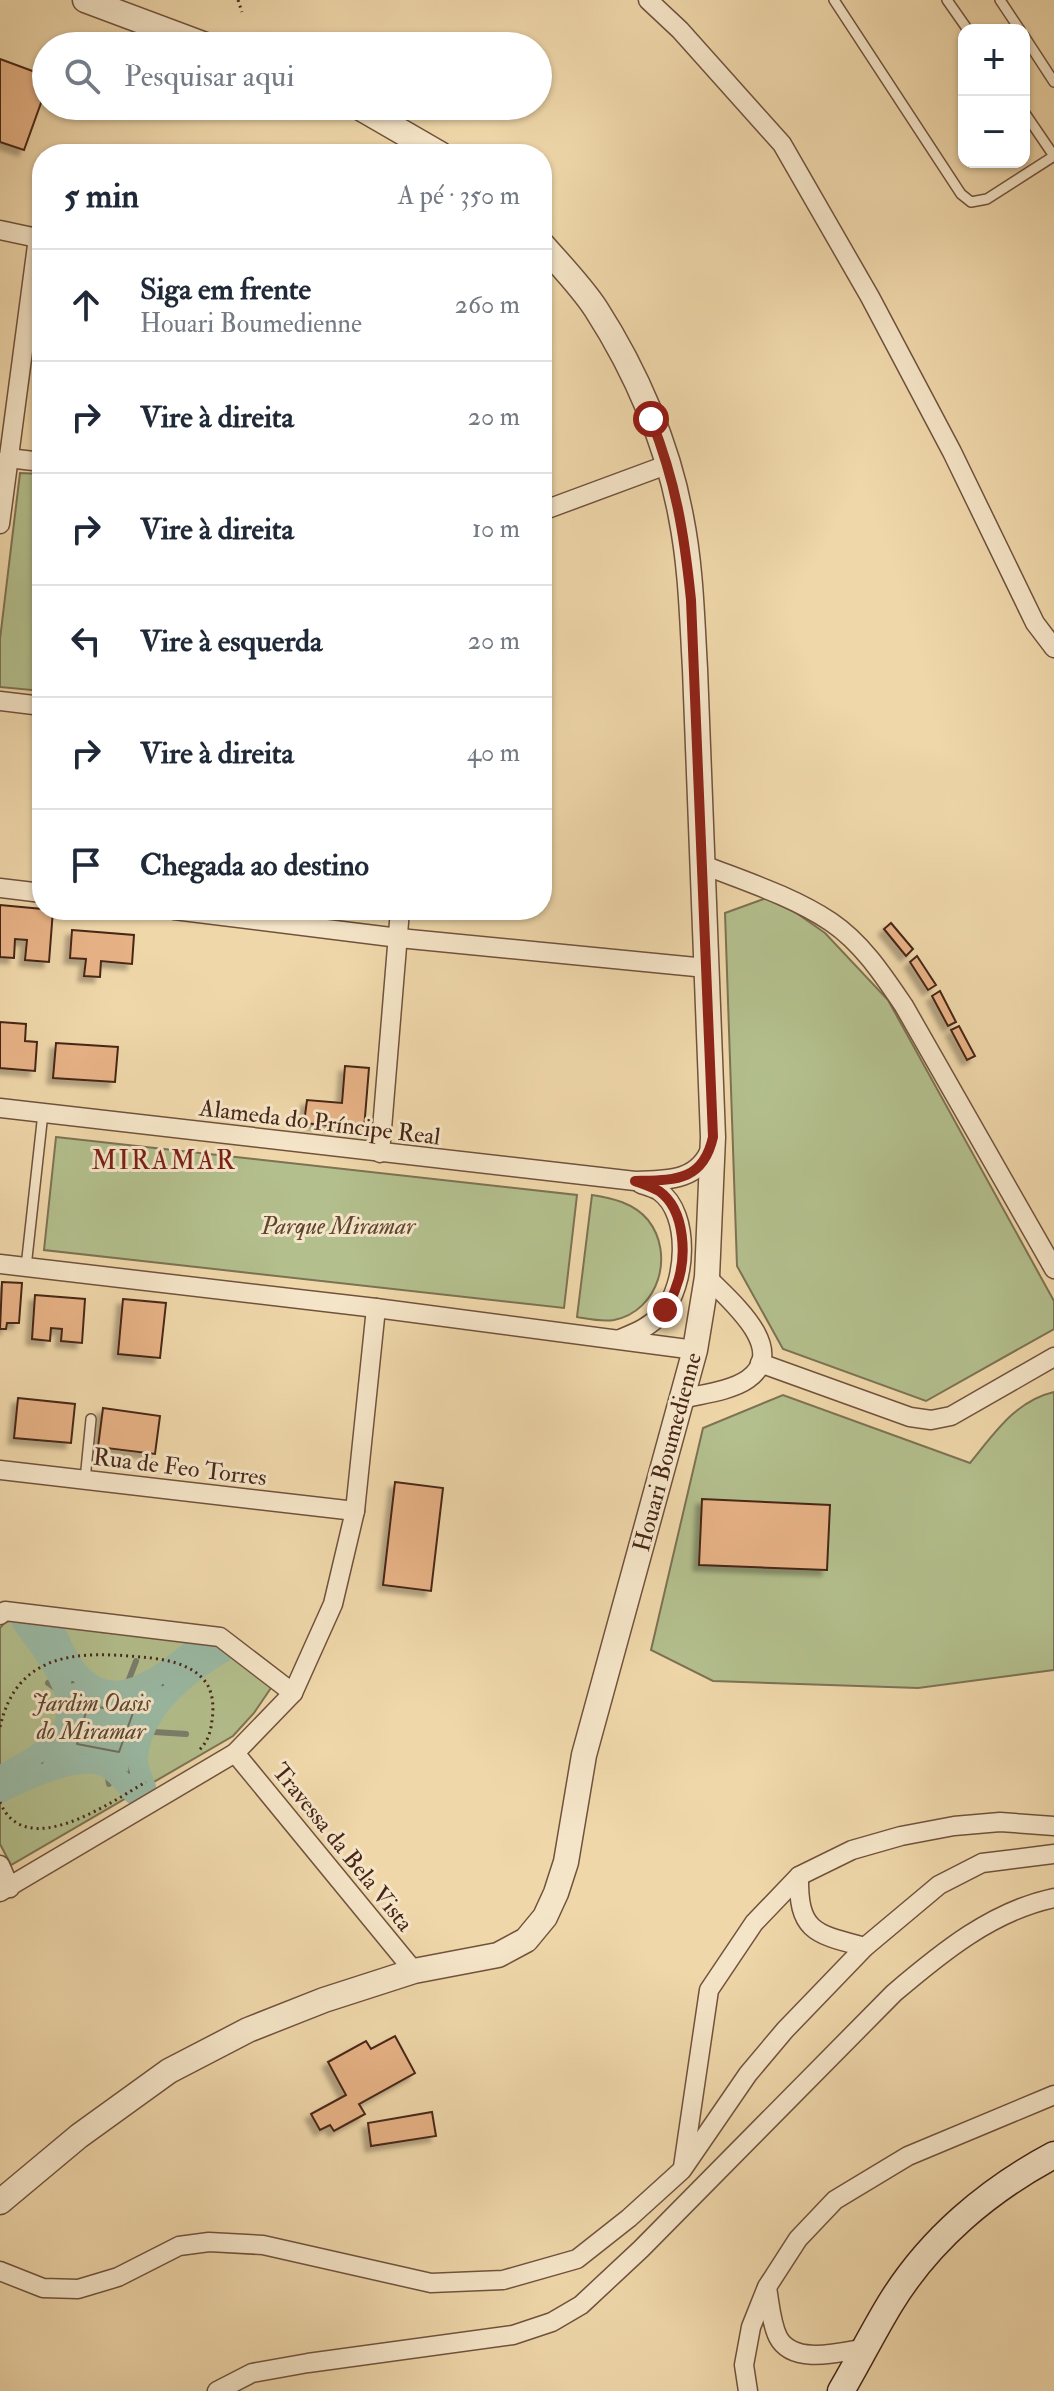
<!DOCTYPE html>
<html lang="pt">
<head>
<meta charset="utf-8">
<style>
	body { margin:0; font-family:"IM FELL Double Pica",serif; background:#f6f6f7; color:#1f2937 }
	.controls { position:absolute; right:24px; top:24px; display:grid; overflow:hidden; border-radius:16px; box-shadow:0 2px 6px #0004 }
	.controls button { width:72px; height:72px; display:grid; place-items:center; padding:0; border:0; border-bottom:2px solid #e0e1e3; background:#fff; color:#1f2937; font:40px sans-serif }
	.stop { position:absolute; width:24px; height:24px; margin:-18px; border:6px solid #8f2418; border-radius:50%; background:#fff }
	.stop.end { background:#8f2418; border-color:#fff; box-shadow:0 2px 8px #0008 }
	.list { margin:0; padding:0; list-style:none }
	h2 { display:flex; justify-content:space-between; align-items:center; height:104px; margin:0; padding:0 32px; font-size:34px }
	h2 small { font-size:26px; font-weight:400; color:#747a83 }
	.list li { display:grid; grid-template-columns:52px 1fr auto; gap:24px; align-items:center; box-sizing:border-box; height:112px; padding:0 32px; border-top:2px solid #e0e1e3 }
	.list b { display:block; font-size:30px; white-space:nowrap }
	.list p { margin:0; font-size:26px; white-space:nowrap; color:#747a83 }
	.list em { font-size:26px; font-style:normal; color:#747a83 }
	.icon { flex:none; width:44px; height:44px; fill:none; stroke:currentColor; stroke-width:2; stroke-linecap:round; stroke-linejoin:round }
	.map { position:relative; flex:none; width:1054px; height:2391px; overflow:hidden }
	.search { position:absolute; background:#fff; box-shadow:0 2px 6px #0004; left:32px; top:32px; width:520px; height:88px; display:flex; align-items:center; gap:20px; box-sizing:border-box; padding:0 28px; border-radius:44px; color:#747a83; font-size:30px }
	.panel { position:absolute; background:#fff; box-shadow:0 2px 6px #0004; left:32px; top:144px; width:520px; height:776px; border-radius:32px }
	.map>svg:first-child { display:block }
	.green { fill:#b3bf8d; stroke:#7d7253; stroke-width:2 }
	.water { fill:#9abaa5; stroke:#797f6d; stroke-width:2 }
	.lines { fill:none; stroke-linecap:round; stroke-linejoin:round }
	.shore { stroke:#70705f; stroke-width:2 }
	.stream { stroke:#797f6d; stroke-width:6 }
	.canal { stroke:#9abaa5; stroke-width:20 }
	.building { fill:#e7b286; stroke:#472619; stroke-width:2; filter:url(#shadow) }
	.service-casing { stroke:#71523d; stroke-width:12 }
	.minor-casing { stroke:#71523d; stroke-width:21 }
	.tertiary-casing { stroke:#71523d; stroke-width:27 }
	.secondary-casing { stroke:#472619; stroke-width:29 }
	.path { stroke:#472619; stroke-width:3; stroke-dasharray:2 4; stroke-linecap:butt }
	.service { stroke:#f5e5c8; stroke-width:9 }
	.minor { stroke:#f5e5c8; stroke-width:18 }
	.tertiary { stroke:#f5e5c8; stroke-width:24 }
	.secondary { stroke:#f5e5c8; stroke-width:26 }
	.route { stroke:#8f2418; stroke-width:10 }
	.labels { text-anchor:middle; stroke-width:6; stroke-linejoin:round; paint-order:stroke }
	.street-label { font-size:24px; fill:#472619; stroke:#f5e5c8 }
	.park-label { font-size:24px; font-style:italic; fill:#5d4530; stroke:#f5e5c8 }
	.neighbourhood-label { font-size:26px; letter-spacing:2px; fill:#7a1f14; stroke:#f5e5c8 }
</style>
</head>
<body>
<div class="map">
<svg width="1054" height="2391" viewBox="0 0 1054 2391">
	<defs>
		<filter id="shadow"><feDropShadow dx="-5.5" dy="5.5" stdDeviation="2" flood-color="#0004"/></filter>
	</defs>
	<rect width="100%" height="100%" fill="#efd7aa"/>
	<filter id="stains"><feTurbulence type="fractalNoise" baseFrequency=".0025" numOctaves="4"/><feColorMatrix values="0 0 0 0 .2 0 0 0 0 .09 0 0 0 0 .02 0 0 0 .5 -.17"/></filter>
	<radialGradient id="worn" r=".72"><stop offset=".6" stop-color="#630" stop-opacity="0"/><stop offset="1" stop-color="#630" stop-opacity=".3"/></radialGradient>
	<g class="green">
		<polygon points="20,473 42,474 42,691 0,687 0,639"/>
		<polygon points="772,896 825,933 888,1000 1054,1301 1054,1329 926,1401 783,1349 737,1266 725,913"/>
		<polygon points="56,1137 577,1195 564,1308 44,1250"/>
		<path d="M592,1195C612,1198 634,1203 648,1220C675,1254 659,1311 614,1320C601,1322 589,1319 577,1317Z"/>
		<path d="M1054,1392V1670L918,1688L713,1681L651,1650L703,1428L783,1395L970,1463C994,1434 1015,1401 1054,1392Z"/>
		<polygon points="15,1619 228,1645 273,1685 254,1713 233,1736 11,1865 0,1844 0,1628 5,1622"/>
	</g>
	<path class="water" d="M22,1623L54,1626C89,1723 139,1696 201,1642L224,1652C186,1674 142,1710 138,1757C137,1767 142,1777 146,1787L133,1794C125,1784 116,1773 105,1767C78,1755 25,1781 0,1793V1776C18,1764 42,1754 56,1738C87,1702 43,1652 22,1623Z"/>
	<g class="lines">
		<g class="shore">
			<path d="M72,1682H76C107,1708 126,1699 159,1683L163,1685L164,1689L140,1722L133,1740L129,1773C121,1771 115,1763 106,1759C86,1751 65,1758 46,1766L42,1764L43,1759C71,1739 82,1721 70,1686Z"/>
			<polygon points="88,1705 114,1710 131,1705 135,1707 119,1752 77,1744"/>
		</g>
		<g class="stream">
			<polyline points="48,1683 68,1697"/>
			<polyline points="123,1695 136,1661"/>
			<polyline points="138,1731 186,1734"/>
			<polyline points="105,1760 109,1784"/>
			<polyline points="40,1781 56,1768"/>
		</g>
		<path class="canal" d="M0,1776C18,1765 42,1754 56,1738C87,1702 43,1652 22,1623L54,1626C89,1723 139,1696 201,1642L224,1652C186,1674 142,1710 138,1757C137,1767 142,1777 146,1787L133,1794C125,1784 116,1773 105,1767C78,1755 25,1781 0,1793"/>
	</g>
	<g class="building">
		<polygon points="0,59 46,76 46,89 24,150 0,142"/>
		<polygon points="0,905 53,910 49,962 25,960 27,940 15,939 14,958 0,957"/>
		<polygon points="891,923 913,949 906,956 884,929"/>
		<polygon points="72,930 134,935 132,964 101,961 100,977 84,976 86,959 70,958"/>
		<polygon points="917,956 936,985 928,990 910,962"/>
		<polygon points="940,991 956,1022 948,1026 932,996"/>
		<polygon points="0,1022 26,1024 25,1041 37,1042 35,1071 0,1068"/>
		<polygon points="959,1026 975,1056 967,1060 951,1030"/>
		<polygon points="56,1043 118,1047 115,1082 53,1078"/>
		<polygon points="345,1066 369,1068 364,1129 304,1123 307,1100 342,1103"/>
		<polygon points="2,1282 22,1283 19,1323 7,1323 6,1329 0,1329"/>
		<polygon points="35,1295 85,1299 82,1343 61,1341 62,1329 51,1328 50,1341 32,1339"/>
		<polygon points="123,1299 166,1303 160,1358 118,1354"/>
		<polygon points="18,1398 75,1404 71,1443 14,1438"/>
		<polygon points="103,1408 160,1416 155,1454 98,1447"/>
		<polygon points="395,1482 443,1488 431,1591 383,1585"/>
		<polygon points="702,1499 830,1505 827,1570 699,1565"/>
		<polygon points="395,2036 415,2073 359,2104 365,2114 334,2131 330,2125 320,2130 311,2114 346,2095 328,2062 366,2041 371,2049"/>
		<polygon points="432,2112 436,2136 371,2146 368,2123"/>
	</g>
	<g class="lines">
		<g class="service-casing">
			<g id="service">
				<polyline points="834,0 961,194 971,202 987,199 1054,156"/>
				<polyline points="947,0 968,30"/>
				<polyline points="1000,0 1020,30"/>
				<polyline points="1024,36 1054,82"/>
				<polyline points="1024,112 1054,156"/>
				<polyline points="26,1267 43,1113"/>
				<polyline points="85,1480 91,1419"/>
			</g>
		</g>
		<g class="minor-casing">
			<g id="minor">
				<polyline points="648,0 680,30 782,144 870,297 952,452 1035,623 1054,648"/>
				<polyline points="0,230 42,239"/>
				<polyline points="8,458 42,462"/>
				<polyline points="542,511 669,464"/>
				<polyline points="0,524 38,238"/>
				<polyline points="0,701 42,706"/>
				<path d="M701,864C744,881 792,896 831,922C862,943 883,975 904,1006L1054,1269"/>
				<polyline points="0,888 42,893"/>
				<polyline points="174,910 399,938 706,968"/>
				<path d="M0,1108L635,1181C665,1180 699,1182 711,1147"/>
				<polyline points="380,1153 400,910"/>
				<polyline points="0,1264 376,1308 695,1350"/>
				<path d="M620,1339C637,1332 650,1327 662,1313C686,1286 692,1214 659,1191C654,1188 647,1186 641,1184"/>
				<polyline points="760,1363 910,1417 931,1420 951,1416 1054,1357"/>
				<path d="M682,1399C702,1394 731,1391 748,1379C790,1349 728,1299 707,1277"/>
				<polyline points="0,1470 355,1511"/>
				<polyline points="0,1615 5,1611 220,1637 293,1693"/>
				<polyline points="235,1753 414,1971"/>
				<polyline points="0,1865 10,1888"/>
				<path d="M799,1876C798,1932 815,1934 865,1947"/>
				<polyline points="0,1892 235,1753 293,1693 333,1604 355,1511 376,1308"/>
				<polyline points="683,2167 709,1990 754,1923 799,1876 852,1850 901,1836 954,1826 1000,1822 1054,1826"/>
				<polyline points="0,2271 43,2288 78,2289 118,2277 179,2246 209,2242 263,2245 431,2283 503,2280 577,2259 629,2218 682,2170 748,2074 785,2030 865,1947 939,1885 982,1863 1054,1854"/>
				<path d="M767,2288C770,2304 771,2323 778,2337C793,2366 841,2352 866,2348"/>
				<path d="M217,2391L252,2373L308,2363L513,2335L552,2322L581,2305L641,2249L894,1993C941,1953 992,1911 1054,1898"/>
				<polyline points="748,2391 744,2365 751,2327 767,2287 798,2239 835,2200 908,2156 1054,2095"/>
			</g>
		</g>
		<g class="tertiary-casing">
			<g id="tertiary">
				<polyline points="85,0 208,46"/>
				<polyline points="357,106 440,154"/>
				<path d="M0,2202L79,2136L169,2071L248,2030L324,2000L414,1971L498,1955L526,1940L545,1917L556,1893L566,1862L584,1755L695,1350L707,1277L713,1137L695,669C692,618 691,567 681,517C668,445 636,371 596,309C581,286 560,265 542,244"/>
			</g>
		</g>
		<g class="secondary-casing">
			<path id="secondary" d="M841,2391C858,2362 873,2332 890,2304C929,2240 988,2190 1054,2155"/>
		</g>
		<g class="path">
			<polyline points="238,0 242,12"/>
			<path d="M0,1727C17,1652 78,1651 141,1657C164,1659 193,1663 207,1684C213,1694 214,1708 212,1720C211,1732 207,1744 197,1752"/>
			<path d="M0,1802C25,1863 111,1802 146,1782"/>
		</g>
		<use href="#service" class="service"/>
		<use href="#minor" class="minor"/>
		<use href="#tertiary" class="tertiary"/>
		<use href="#secondary" class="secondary"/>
	</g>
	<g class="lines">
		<path class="route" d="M651,419C676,483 684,532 691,600L713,1137C703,1182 674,1180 635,1181C643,1184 652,1187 659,1191C686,1210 687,1259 676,1287C674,1295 669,1303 665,1310"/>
	</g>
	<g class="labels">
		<g class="street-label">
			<text transform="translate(320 1122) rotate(7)" y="8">Alameda do Príncipe Real</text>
			<text transform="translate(667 1452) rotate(-75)" y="8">Houari Boumedienne</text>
			<text transform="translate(180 1467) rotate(7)" y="8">Rua de Feo Torres</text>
			<text transform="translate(343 1847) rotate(51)" y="8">Travessa da Bela Vista</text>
		</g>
		<g class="park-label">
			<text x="338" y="1234">Parque Miramar</text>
			<text x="91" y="1711">Jardim Oasis<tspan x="91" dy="28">do Miramar</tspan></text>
		</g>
		<g class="neighbourhood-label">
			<text x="164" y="1169">MIRAMAR</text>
		</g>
	</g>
	<rect width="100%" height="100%" filter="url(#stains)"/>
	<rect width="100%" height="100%" fill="url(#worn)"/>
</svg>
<div class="controls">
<button>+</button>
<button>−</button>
</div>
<div class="stop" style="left:651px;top:419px"></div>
<div class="stop end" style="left:665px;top:1310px"></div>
<div class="search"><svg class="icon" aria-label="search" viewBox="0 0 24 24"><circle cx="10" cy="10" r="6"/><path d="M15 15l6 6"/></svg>Pesquisar aqui</div>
<section class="panel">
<h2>5 min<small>A pé · 350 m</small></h2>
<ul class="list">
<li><svg class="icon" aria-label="ahead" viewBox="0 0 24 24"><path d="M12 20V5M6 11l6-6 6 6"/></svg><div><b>Siga em frente</b><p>Houari Boumedienne</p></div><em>260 m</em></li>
<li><svg class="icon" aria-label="right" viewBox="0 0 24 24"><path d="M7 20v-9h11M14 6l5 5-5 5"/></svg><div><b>Vire à direita</b></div><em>20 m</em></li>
<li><svg class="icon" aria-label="right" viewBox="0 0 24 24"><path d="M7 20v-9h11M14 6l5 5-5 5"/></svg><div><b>Vire à direita</b></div><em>10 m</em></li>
<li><svg class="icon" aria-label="left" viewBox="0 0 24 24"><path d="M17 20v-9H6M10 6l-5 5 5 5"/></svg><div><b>Vire à esquerda</b></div><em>20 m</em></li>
<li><svg class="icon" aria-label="right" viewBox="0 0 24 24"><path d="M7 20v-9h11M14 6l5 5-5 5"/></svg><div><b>Vire à direita</b></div><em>40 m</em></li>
<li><svg class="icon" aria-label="arrive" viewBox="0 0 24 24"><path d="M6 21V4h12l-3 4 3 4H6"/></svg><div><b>Chegada ao destino</b></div></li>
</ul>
</section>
</div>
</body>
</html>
